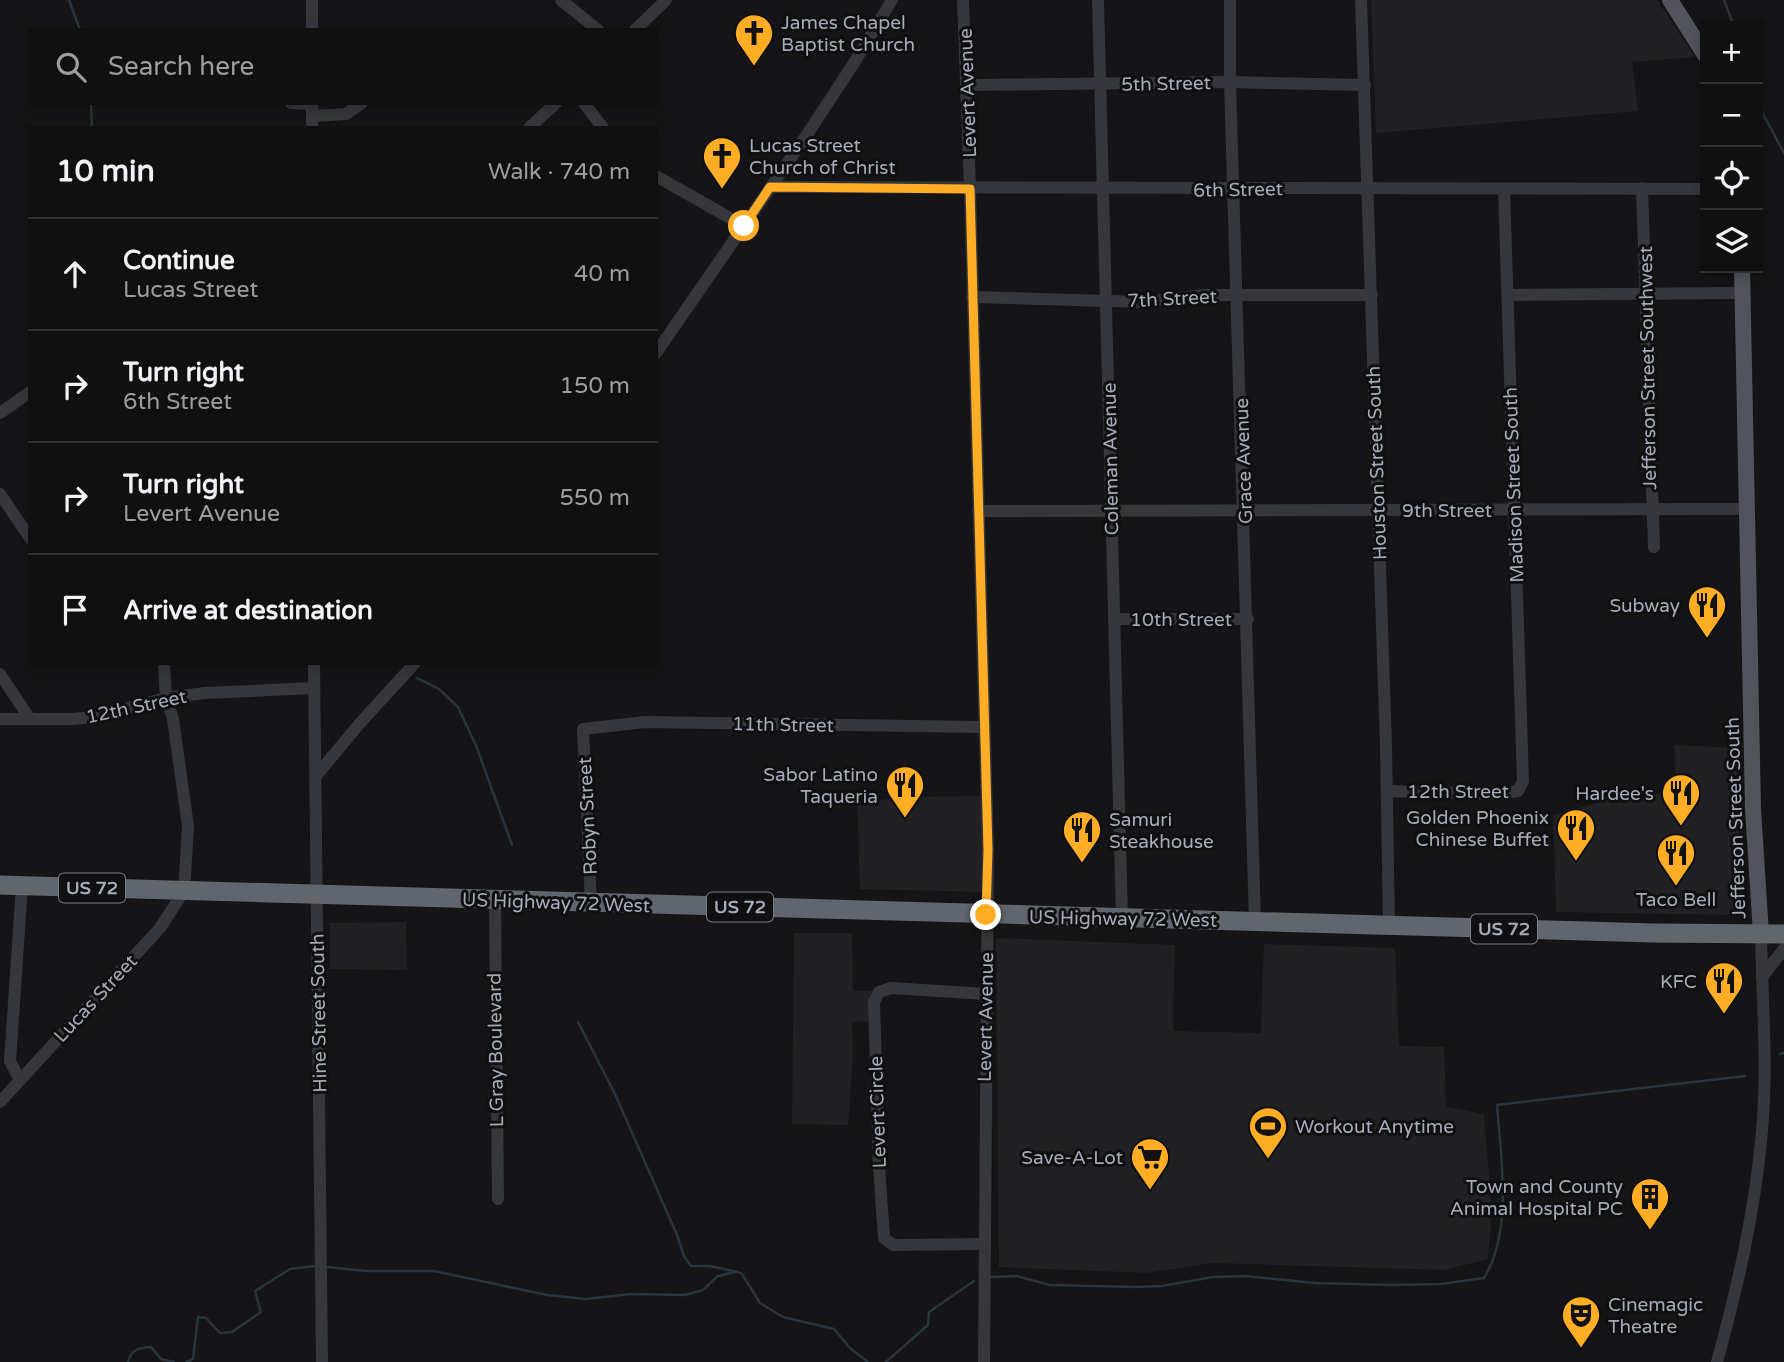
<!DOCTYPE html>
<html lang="en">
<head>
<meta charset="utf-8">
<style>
	body { margin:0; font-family:"Varela Round",sans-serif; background:#1e1e1f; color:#f1f3f6 }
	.controls { position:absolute; right:21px; top:21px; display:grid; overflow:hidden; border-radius:0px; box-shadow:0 4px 10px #0003 }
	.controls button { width:63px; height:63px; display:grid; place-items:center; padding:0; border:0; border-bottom:2px solid #303031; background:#101011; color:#f1f3f6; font:35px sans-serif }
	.stop { position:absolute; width:21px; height:21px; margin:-16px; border:5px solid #ffad25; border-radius:50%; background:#fff }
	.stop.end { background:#ffad25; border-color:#fff; box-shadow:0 2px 7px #0008 }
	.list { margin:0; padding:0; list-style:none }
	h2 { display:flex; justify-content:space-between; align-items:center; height:91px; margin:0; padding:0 28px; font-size:30px }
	h2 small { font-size:23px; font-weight:400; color:#9c9d9f }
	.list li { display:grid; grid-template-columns:46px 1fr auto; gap:21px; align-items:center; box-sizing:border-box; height:112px; padding:0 28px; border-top:2px solid #303031 }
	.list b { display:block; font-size:26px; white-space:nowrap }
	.list p { margin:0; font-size:23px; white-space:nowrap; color:#9c9d9f }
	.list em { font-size:23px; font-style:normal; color:#9c9d9f }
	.icon { flex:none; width:38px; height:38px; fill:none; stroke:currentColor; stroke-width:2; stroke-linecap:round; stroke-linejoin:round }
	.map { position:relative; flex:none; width:1784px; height:1362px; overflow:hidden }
	.search { position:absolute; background:#101011; box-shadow:0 4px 10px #0003; left:28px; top:28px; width:630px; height:77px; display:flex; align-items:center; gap:18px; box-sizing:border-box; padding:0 24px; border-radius:0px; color:#9c9d9f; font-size:26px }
	.panel { position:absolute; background:#101011; box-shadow:0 4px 10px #0003; left:28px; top:126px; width:630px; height:539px; border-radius:0px }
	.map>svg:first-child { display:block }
	.built { fill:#212124 }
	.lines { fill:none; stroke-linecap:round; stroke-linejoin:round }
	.stream { stroke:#29353c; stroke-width:2.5 }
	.minor { stroke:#35373c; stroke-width:12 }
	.major { stroke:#51545c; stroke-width:16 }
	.highway { stroke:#61656e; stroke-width:19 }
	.route { stroke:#ffad25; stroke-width:9 }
	.labels { text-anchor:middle; stroke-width:6; stroke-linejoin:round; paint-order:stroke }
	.shield { fill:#101012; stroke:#787d86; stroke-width:2 }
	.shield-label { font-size:18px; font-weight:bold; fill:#a5acb8 }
	.poi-label { font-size:19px; fill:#a5acb8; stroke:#101012; text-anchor:end }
	.street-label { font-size:19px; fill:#a5acb8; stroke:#101012 }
</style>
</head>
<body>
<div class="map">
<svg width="1784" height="1362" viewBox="0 0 1784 1362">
	<rect width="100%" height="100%" fill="#151517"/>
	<g class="built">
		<polygon points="1371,0 1657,0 1695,57 1632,62 1638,111 1376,133"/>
		<polygon points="1674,745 1738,748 1741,910 1733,915 1556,912 1553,815 1637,792 1676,795"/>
		<polygon points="982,796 983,892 860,889 857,802 910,797"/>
		<polygon points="406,922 407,970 330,969 330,923"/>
		<polygon points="794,933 852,933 853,991 873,991 874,1021 852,1022 853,1059 848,1125 792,1124"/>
		<polygon points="996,938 1175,945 1173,1031 1261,1033 1264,944 1395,948 1399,1046 1444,1047 1446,1107 1484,1114 1492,1211 1488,1259 1445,1270 1212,1263 1147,1273 999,1267"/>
	</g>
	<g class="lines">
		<g class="stream">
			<polyline points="69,0 80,30"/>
			<polyline points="1724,0 1734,26"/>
			<polyline points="1758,97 1763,114 1784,153"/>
			<polyline points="91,103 92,128"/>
			<polyline points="417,678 439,689 458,707 477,748 512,845"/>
			<polyline points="578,1022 615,1094 677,1235 684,1256 691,1266 709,1266 738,1272 742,1274 760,1303 783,1317 834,1329 850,1348 868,1362"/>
			<polyline points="1780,1054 1784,1053"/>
			<polyline points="327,1267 366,1271 434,1271 547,1295 586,1299 631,1294 685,1295 703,1290 718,1276 735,1272"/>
			<path d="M990,1277L1016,1276L1050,1285L1135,1287L1162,1286L1213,1277L1244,1276L1315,1283L1391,1285L1441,1284L1484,1278C1513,1231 1501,1158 1497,1105L1745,1076"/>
			<path d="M128,1362C131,1349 139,1348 151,1347L161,1359L174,1362"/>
			<polyline points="186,1362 193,1359 198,1317 206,1318 220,1333 232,1332 261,1312 255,1291 290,1269 315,1266"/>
			<polyline points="886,1362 928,1325 929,1312 974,1281"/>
		</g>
		<g class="minor">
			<polyline points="312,0 312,30"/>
			<polyline points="561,0 598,30"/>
			<polyline points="963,0 970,189 988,850 984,1362"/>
			<polyline points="1098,0 1122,919"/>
			<polyline points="1230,0 1230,82 1255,922"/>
			<polyline points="1361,0 1386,746 1389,926"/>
			<polyline points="635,30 666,0"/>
			<polyline points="967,85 1230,82 1365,85"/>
			<polyline points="291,103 312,104"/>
			<polyline points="312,103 312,128"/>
			<polyline points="584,103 603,128"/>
			<polyline points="312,116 346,114 362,103"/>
			<polyline points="529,128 556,103"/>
			<polyline points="656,176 744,226"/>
			<path d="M770,187C1082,190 1394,187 1705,189"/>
			<polyline points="1642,188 1654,547"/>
			<polyline points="1508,295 1742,293"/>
			<polyline points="972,297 1141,302 1206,295 1372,295"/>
			<polyline points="656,353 806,136 854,63 892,0"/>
			<polyline points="0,413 30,392"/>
			<polyline points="0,494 30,538"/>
			<polyline points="978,511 1747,509"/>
			<polyline points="1114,619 1248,619"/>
			<polyline points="314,663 322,1362"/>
			<polyline points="0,674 30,719"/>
			<polyline points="0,719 72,719 95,717 166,698 205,693 314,688"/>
			<polyline points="315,777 361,722 415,663"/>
			<polyline points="1387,791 1498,794 1518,791 1523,781 1504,189"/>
			<polyline points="495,901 498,1199"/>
			<polyline points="591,903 583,729 645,722 983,727"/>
			<polyline points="1762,977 1784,949"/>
			<polyline points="20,1080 10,1061 22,886"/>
			<polyline points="0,1102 160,928 184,891 188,826 173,719 166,698 164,663"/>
			<polyline points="983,1244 893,1245 884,1238 879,1166 874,1002 879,992 891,988 985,994"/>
			<path d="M1717,1362C1738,1285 1755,1212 1762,1131C1768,1066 1762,999 1761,934"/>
		</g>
		<g class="major">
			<polyline points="1670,0 1705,55"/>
			<polyline points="1742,268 1753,809 1761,934"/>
		</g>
		<polyline class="highway" points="0,885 1653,933 1784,934"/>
	</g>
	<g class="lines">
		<polyline class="route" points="744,226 770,187 970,189 988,850 986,915"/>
	</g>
	<defs>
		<g id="church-pin" transform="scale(2.0125)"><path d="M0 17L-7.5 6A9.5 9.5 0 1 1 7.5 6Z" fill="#ffad25" stroke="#101012"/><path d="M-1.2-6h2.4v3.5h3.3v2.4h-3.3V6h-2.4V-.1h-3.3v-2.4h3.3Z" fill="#111"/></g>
		<g id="restaurant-pin" transform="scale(2.0125)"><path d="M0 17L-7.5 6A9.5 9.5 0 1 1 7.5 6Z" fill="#ffad25" stroke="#101012"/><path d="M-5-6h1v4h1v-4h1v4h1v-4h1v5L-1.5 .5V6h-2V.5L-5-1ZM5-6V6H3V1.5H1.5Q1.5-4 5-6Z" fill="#111"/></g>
		<g id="stadium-pin" transform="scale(2.0125)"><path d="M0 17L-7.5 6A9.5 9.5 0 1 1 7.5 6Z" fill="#ffad25" stroke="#101012"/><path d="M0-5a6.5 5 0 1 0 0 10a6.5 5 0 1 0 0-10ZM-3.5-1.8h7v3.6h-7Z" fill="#111"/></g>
		<g id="supermarket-pin" transform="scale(2.0125)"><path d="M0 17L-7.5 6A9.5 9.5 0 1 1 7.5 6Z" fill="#ffad25" stroke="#101012"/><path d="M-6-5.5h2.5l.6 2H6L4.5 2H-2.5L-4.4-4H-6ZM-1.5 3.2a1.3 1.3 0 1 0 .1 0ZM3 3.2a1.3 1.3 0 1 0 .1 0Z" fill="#111"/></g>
		<g id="building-pin" transform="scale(2.0125)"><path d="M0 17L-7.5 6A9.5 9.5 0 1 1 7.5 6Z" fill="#ffad25" stroke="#101012"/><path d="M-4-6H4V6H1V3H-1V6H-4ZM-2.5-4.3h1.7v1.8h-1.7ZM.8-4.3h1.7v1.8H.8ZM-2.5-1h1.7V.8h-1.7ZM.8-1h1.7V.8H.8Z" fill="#111"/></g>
		<g id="theatre-pin" transform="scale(2.0125)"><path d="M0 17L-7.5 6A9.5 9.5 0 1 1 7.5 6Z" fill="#ffad25" stroke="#101012"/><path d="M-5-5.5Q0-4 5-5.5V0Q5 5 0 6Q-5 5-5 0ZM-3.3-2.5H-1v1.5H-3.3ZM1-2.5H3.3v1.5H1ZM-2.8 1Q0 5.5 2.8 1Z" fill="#111"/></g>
	</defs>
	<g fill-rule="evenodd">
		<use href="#church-pin" x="754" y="33"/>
		<use href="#church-pin" x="722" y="156"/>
		<use href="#restaurant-pin" x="1707" y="605"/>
		<use href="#restaurant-pin" x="905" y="785"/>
		<use href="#restaurant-pin" x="1681" y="793"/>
		<use href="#restaurant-pin" x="1576" y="828"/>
		<use href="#restaurant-pin" x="1082" y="830"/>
		<use href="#restaurant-pin" x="1676" y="853"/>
		<use href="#restaurant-pin" x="1724" y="981"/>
		<use href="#stadium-pin" x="1268" y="1126"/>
		<use href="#supermarket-pin" x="1150" y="1157"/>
		<use href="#building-pin" x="1650" y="1197"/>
		<use href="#theatre-pin" x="1581" y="1315"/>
	</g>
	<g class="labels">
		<g class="shield">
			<rect x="59" y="873.5" width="66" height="29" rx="5"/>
			<rect x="707" y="892.5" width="66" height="29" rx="5"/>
			<rect x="1471" y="914.5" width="66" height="29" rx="5"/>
		</g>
		<g class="shield-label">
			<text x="92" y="894">US 72</text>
			<text x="740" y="913">US 72</text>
			<text x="1504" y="935">US 72</text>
		</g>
		<g class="poi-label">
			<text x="781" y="29" text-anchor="start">James Chapel<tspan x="781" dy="22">Baptist Church</tspan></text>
			<text x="749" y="152" text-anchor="start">Lucas Street<tspan x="749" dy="22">Church of Christ</tspan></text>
			<text x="1680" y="612">Subway</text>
			<text x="878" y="781">Sabor Latino<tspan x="878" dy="22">Taqueria</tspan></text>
			<text x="1654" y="800">Hardee's</text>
			<text x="1549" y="824">Golden Phoenix<tspan x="1549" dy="22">Chinese Buffet</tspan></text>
			<text x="1109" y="826" text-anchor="start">Samuri<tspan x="1109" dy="22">Steakhouse</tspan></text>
			<text x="1676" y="906" text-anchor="middle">Taco Bell</text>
			<text x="1697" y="988">KFC</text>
			<text x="1295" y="1133" text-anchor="start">Workout Anytime</text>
			<text x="1123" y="1164">Save-A-Lot</text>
			<text x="1623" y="1193">Town and County<tspan x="1623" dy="22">Animal Hospital PC</tspan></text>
			<text x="1608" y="1311" text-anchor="start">Cinemagic<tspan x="1608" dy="22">Theatre</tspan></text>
		</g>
		<g class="street-label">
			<text transform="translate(1166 83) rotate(-1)" y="7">5th Street</text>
			<text transform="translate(967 93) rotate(-92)" y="7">Levert Avenue</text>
			<text transform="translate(1238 189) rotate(-1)" y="7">6th Street</text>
			<text transform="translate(1172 298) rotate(-3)" y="7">7th Street</text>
			<text transform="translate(1647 368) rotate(-91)" y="7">Jefferson Street Southwest</text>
			<text transform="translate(1110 459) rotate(-91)" y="7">Coleman Avenue</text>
			<text transform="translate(1243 461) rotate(-92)" y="7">Grace Avenue</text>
			<text transform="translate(1376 463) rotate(-92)" y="7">Houston Street South</text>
			<text transform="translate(1513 485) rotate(-92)" y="7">Madison Street South</text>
			<text x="1447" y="517">9th Street</text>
			<text x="1181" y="626">10th Street</text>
			<text transform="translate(136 706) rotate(-12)" y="7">12th Street</text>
			<text transform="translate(783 724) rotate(1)" y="7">11th Street</text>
			<text x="1458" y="798">12th Street</text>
			<text transform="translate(587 816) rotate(-93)" y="7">Robyn Street</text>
			<text transform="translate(1735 818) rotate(-92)" y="7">Jefferson Street South</text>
			<text transform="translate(556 902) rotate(2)" y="7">US Highway 72 West</text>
			<text transform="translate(1123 918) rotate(1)" y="7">US Highway 72 West</text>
			<text transform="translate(95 998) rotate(-47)" y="7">Lucas Street</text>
			<text transform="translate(318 1013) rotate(-91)" y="7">Hine Street South</text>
			<text transform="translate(985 1017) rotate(-89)" y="7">Levert Avenue</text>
			<text transform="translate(495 1050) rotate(-91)" y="7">L Gray Boulevard</text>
			<text transform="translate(877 1112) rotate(-92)" y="7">Levert Circle</text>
		</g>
	</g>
</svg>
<div class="controls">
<button>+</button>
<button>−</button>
<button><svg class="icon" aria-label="locate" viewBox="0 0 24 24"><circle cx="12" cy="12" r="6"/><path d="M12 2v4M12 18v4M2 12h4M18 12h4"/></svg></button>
<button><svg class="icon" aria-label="layers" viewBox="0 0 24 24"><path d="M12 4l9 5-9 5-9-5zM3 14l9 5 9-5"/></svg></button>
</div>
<div class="stop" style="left:744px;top:226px"></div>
<div class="stop end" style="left:986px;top:915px"></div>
<div class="search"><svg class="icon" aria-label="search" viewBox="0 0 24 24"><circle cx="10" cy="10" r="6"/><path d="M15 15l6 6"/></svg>Search here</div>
<section class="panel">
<h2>10 min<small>Walk · 740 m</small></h2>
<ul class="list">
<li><svg class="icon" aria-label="ahead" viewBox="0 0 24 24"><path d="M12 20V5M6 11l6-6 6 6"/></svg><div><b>Continue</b><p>Lucas Street</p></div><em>40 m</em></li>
<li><svg class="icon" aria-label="right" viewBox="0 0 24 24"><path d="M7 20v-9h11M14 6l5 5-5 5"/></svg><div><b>Turn right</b><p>6th Street</p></div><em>150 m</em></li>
<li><svg class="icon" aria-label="right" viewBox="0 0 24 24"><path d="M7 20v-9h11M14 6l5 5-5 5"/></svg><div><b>Turn right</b><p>Levert Avenue</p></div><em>550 m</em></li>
<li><svg class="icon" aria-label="arrive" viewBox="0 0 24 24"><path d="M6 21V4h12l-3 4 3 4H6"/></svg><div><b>Arrive at destination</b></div></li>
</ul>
</section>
</div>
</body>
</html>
